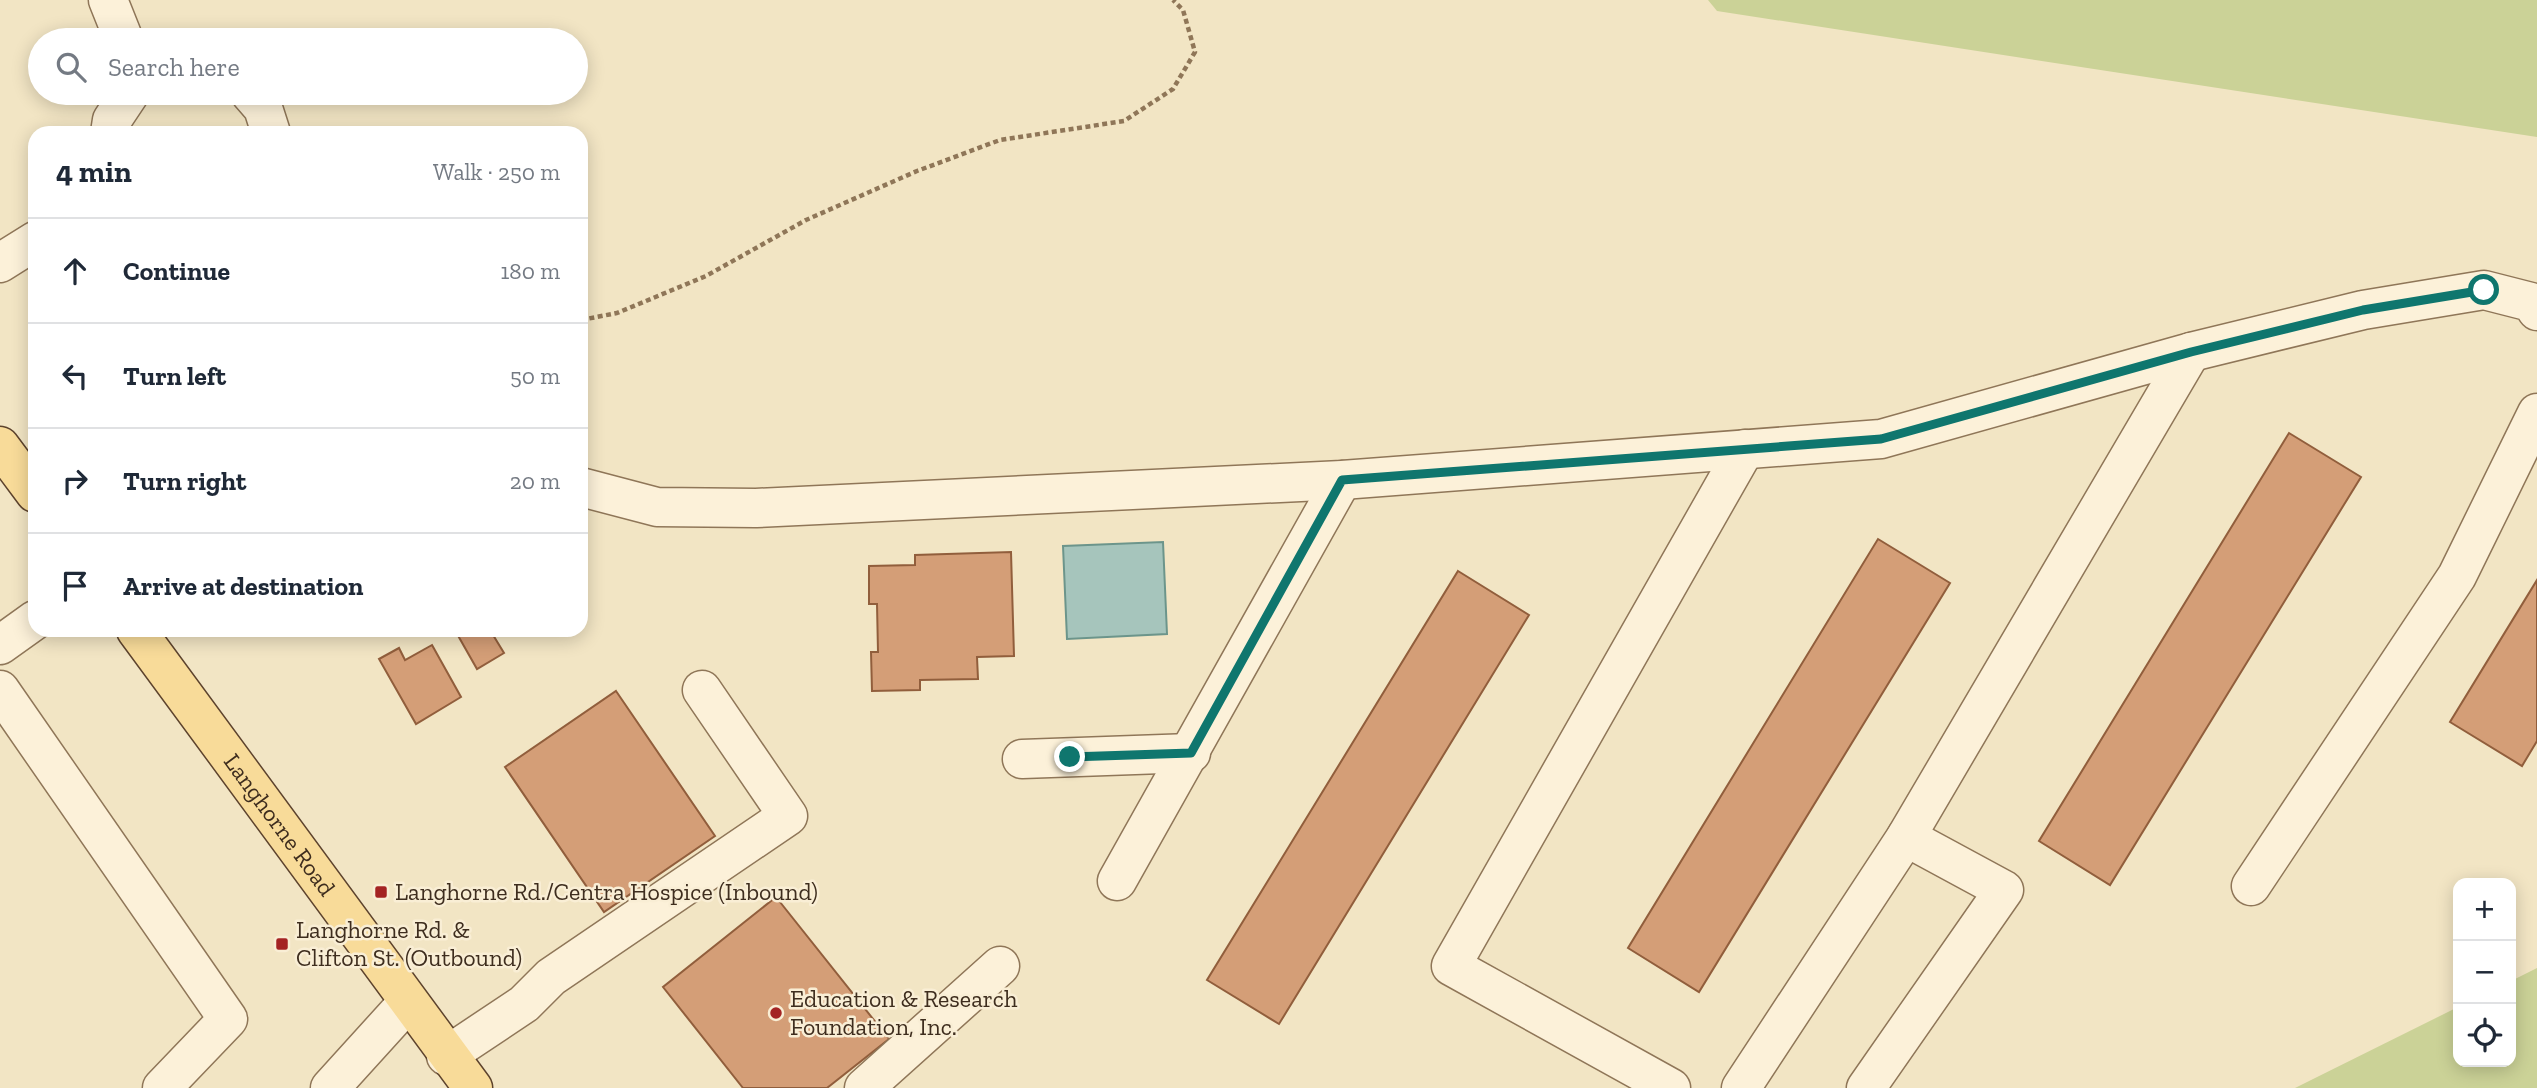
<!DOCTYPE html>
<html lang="en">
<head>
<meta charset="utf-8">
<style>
	body { margin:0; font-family:"Zilla Slab",serif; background:#f6f6f7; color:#1f2937 }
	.controls { position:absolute; right:21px; bottom:21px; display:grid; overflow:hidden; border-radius:14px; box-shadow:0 4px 18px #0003 }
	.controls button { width:63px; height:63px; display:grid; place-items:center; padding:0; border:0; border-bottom:2px solid #e0e1e3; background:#fff; color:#1f2937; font:35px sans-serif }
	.stop { position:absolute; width:21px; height:21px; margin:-16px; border:5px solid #0f766e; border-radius:50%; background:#fff }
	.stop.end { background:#0f766e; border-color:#fff; box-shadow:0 2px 7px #0008 }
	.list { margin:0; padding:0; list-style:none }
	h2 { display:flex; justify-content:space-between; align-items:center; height:91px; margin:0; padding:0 28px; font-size:30px }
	h2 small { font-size:23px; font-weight:400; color:#747a83 }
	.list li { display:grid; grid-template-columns:46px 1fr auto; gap:21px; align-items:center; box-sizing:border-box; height:105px; padding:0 28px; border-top:2px solid #e0e1e3 }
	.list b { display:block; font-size:26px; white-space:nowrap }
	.list em { font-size:23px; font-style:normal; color:#747a83 }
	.icon { flex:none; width:38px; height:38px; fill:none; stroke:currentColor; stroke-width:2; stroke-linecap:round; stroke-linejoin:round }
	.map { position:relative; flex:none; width:2537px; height:1088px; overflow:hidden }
	.search { position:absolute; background:#fff; box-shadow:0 4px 18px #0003; left:28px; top:28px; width:560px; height:77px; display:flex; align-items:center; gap:18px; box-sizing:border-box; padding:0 24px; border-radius:38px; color:#747a83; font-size:26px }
	.panel { position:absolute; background:#fff; box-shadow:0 4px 18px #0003; left:28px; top:126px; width:560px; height:511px; border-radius:21px }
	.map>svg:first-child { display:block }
	.green { fill:#cbd297 }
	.water { fill:#a6c5bc; stroke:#6c958b; stroke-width:2 }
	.building { fill:#d49e77; stroke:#915e3c; stroke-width:2 }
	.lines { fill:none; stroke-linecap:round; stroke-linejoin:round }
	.minor-casing { stroke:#8f7658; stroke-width:41 }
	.major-casing { stroke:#5d432d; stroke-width:41 }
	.path { stroke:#8f7658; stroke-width:4.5; stroke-dasharray:5 3.5; stroke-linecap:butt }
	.minor { stroke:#fcf1d9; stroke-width:38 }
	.major { stroke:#f8db99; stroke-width:38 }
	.route { stroke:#0f766e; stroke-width:9 }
	.poi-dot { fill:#a42323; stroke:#f9eed5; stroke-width:2.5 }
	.labels { text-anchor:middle; stroke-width:5; stroke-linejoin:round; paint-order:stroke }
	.street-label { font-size:24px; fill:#3e2d1e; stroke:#f9eed5 }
	.poi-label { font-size:24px; fill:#3e2d1e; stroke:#f9eed5; text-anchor:start }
</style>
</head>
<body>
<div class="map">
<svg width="2537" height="1088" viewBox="0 0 2537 1088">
	<rect width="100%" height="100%" fill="#f2e5c4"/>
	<g class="green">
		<polygon points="1708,0 2537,0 2537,137 1717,11"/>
		<polygon points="2537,968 2537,1088 2295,1088 2458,1007 2458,1062 2511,1062 2511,981"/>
	</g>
	<polygon class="water" points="1163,542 1167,634 1067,639 1063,546"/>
	<g class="building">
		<polygon points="2289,433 2361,477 2110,885 2039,841"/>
		<polygon points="1878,539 1950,583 1699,992 1628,948"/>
		<polygon points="1011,552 1014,656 977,657 978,679 920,680 920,690 872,691 871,652 878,652 877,604 869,604 869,566 915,565 915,555"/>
		<polygon points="1458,571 1529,615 1279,1024 1207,980"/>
		<polygon points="2537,580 2537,741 2522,766 2450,722"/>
		<polygon points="459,630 490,630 504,653 477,669 456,632"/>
		<polygon points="432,645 461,697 416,724 379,659 399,648 405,660"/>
		<polygon points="616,691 715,836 604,912 505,767"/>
		<polygon points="776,897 889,1039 827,1088 743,1088 663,987"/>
	</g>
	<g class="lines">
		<g class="minor-casing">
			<g id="minor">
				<polyline points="108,0 124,40"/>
				<polyline points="250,93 263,108 271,133"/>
				<polyline points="110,133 112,120 130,93"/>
				<polyline points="0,263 35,241"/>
				<polyline points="581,487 657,507 756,508 1342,480 1881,439 2191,352 2363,310 2484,290 2531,302 2537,311"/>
				<polyline points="0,645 35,620"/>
				<polyline points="0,690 228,1019 162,1088"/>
				<polyline points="1022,759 1191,753"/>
				<polyline points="1117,881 1342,480"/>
				<polyline points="2251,886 2457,576 2537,413"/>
				<polyline points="446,1056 524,1004 551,977 788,816 702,690"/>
				<polyline points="330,1088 408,1002"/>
				<polyline points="864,1088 1000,966"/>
				<polyline points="1671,1088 1451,966 1745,449"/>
				<polyline points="1741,1088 1906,837 2191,352"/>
				<polyline points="1866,1088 2004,890 1906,837"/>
			</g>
		</g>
		<g class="major-casing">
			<g id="major">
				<polyline points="0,446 35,493"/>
				<path id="s1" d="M136,630L473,1088"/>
			</g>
		</g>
		<polyline class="path" points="581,320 617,313 706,276 806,220 917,171 1000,140 1124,121 1173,89 1195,52 1183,10 1173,0"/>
		<use href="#minor" class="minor"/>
		<use href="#major" class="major"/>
	</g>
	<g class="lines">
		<polyline class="route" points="1070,757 1191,753 1342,480 1881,439 2191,352 2363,310 2484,290"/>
	</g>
	<g class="poi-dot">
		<rect x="374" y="885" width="14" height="14" rx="3.5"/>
		<rect x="275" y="937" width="14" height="14" rx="3.5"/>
		<circle cx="776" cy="1013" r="7"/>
	</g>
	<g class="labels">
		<g class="street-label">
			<text dy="8" stroke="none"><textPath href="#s1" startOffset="242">Langhorne Road</textPath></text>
		</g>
		<g class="poi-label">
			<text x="395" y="900">Langhorne Rd./Centra Hospice (Inbound)</text>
			<text x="296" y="938">Langhorne Rd. &amp;<tspan x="296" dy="28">Clifton St. (Outbound)</tspan></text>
			<text x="790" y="1007">Education &amp; Research<tspan x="790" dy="28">Foundation, Inc.</tspan></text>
		</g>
	</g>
</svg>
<div class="controls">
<button>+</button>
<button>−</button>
<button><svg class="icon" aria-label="locate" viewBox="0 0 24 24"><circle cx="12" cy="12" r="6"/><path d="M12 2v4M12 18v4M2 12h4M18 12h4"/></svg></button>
</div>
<div class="stop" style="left:2484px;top:290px"></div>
<div class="stop end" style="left:1070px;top:757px"></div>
<div class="search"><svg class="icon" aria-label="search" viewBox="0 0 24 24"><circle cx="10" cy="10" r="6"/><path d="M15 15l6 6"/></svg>Search here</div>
<section class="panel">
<h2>4 min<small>Walk · 250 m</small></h2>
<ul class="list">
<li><svg class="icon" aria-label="ahead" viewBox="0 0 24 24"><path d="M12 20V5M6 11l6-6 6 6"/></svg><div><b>Continue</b></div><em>180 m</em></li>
<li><svg class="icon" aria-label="left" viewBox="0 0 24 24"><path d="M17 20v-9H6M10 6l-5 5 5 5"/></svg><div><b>Turn left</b></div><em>50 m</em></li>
<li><svg class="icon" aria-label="right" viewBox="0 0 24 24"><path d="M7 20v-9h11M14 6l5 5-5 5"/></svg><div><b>Turn right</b></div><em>20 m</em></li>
<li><svg class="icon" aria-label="arrive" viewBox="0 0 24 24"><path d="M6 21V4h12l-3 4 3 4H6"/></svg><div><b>Arrive at destination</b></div></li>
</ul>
</section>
</div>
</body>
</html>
